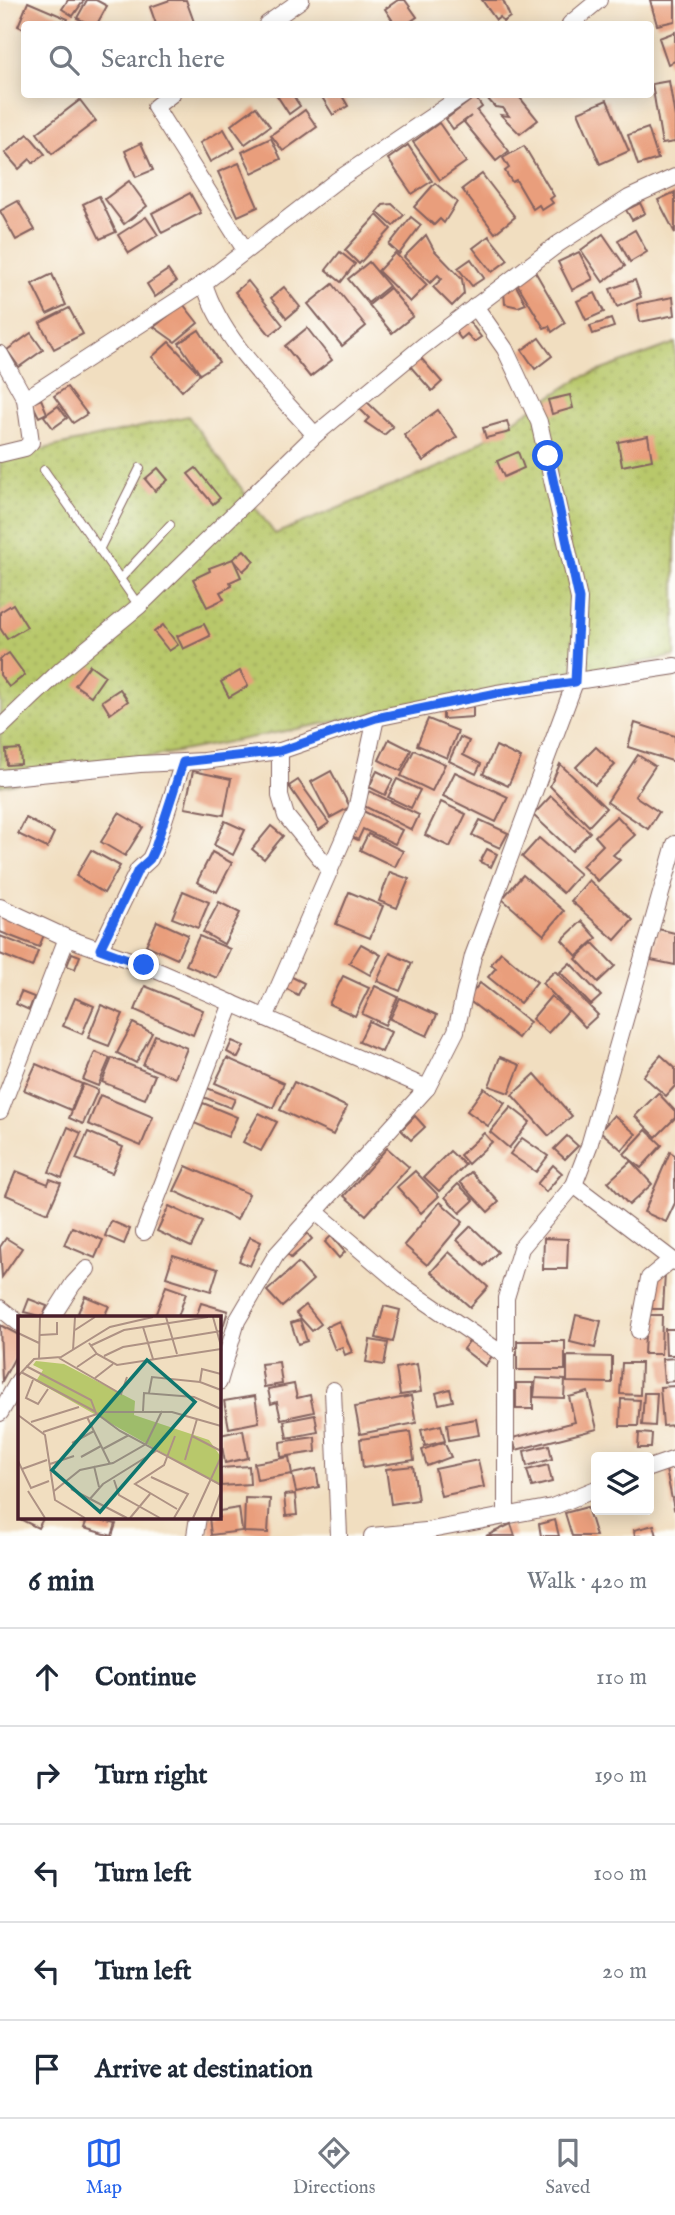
<!DOCTYPE html>
<html lang="en">
<head>
<meta charset="utf-8">
<style>
	body { margin:0; font-family:"IM FELL English",serif; background:#f6f6f7; color:#1f2937 }
	.controls { position:absolute; right:21px; bottom:21px; display:grid; overflow:hidden; border-radius:7px; box-shadow:0 4px 18px #0003 }
	.controls button { width:63px; height:63px; display:grid; place-items:center; padding:0; border:0; border-bottom:2px solid #e0e1e3; background:#fff; color:#1f2937; font:35px sans-serif }
	.stop { position:absolute; width:21px; height:21px; margin:-16px; border:5px solid #2563eb; border-radius:50%; background:#fff }
	.stop.end { background:#2563eb; border-color:#fff; box-shadow:0 2px 7px #0008 }
	.list { margin:0; padding:0; list-style:none }
	h2 { display:flex; justify-content:space-between; align-items:center; height:91px; margin:0; padding:0 28px; font-size:30px }
	h2 small { font-size:23px; font-weight:400; color:#747a83 }
	.list li { display:grid; grid-template-columns:46px 1fr auto; gap:21px; align-items:center; box-sizing:border-box; height:98px; padding:0 28px; border-top:2px solid #e0e1e3 }
	.list b { display:block; font-size:26px; white-space:nowrap }
	.list em { font-size:23px; font-style:normal; color:#747a83 }
	.icon { flex:none; width:38px; height:38px; fill:none; stroke:currentColor; stroke-width:2; stroke-linecap:round; stroke-linejoin:round }
	.map { position:relative; flex:none; width:675px; height:1536px; overflow:hidden }
	.search { position:absolute; background:#fff; box-shadow:0 4px 18px #0003; left:21px; right:21px; top:21px; height:77px; display:flex; align-items:center; gap:18px; box-sizing:border-box; padding:0 24px; border-radius:7px; color:#747a83; font-size:26px }
	.sheet { height:581px; background:#fff }
	nav { display:flex; justify-content:space-around; align-items:center; box-sizing:border-box; height:98px; border-top:2px solid #e0e1e3; background:#fff; font-size:19px; color:#747a83 }
	nav a { display:grid; justify-items:center; gap:4px }
	nav .on { color:#2563eb }
	.map>svg:first-child { display:block }
	.grass { fill:url(#grass-dots); stroke:#81744b; stroke-width:2 }
	.building { fill:#e99e7b }
	.lines { fill:none; stroke-linecap:round; stroke-linejoin:round }
	.lane-casing { stroke:#84625f; stroke-width:10 }
	.street-casing { stroke:#84625f; stroke-width:18 }
	.lane { stroke:#fff; stroke-width:8 }
	.street { stroke:#fff; stroke-width:16 }
	.route { stroke:#2563eb; stroke-width:9 }
	.inset-road { fill:none; stroke:#ae9284; stroke-width:2 }
	.view { fill:#0f766e; fill-opacity:0.15; stroke:#0f766e; stroke-width:3.5 }
	.inset-edge { fill:none; stroke:#4a1f2b; stroke-width:3.5 }
</style>
</head>
<body>
<div class="map">
<svg width="675" height="1536" viewBox="0 0 675 1536">
	<defs>
		<pattern id="grass-dots" width="8" height="8" patternUnits="userSpaceOnUse" patternTransform="scale(1.75)"><rect width="8" height="8" fill="#b8c86b"/><path d="M2 2h.1M6 6h.1" fill="none" stroke="#a0ab5d" stroke-width="1.8" stroke-linecap="round"/></pattern>
	</defs>
	<rect width="100%" height="100%" fill="#fdfcf7"/>
	<filter id="ink" filterUnits="userSpaceOnUse"><feTurbulence type="fractalNoise" baseFrequency=".0143" numOctaves="2"/><feDisplacementMap in="SourceGraphic" scale="14" xChannelSelector="R" yChannelSelector="G"/><feConvolveMatrix kernelMatrix="1 2 1 2 8 2 1 2 1" color-interpolation-filters="sRGB"/></filter>
	<filter id="wash" filterUnits="userSpaceOnUse"><feTurbulence type="fractalNoise" baseFrequency=".00686" numOctaves="4" result="noise"/><feDisplacementMap in="SourceGraphic" scale="28" xChannelSelector="R" yChannelSelector="G"/><feGaussianBlur stdDeviation="1.57" result="paint"/><feColorMatrix in="noise" values="0 0 0 0 0 0 0 0 0 0 0 0 0 0 0 0 0 1.4 0 .05"/><feComposite in="paint" operator="in"/></filter>
	<g filter="url(#wash)">
		<rect width="100%" height="100%" fill="#f1dec0"/>
		<polygon class="grass" points="675,343 675,656 0,786 0,459 188,416 275,534 446,464 580,378"/>
		<g id="blocks">
			<g class="building">
				<polygon points="68,0 84,0 73,16 62,9"/>
				<polygon points="87,0 96,0 107,6 97,24 89,24 77,18"/>
				<polygon points="170,0 186,0 194,22 156,24 150,7"/>
				<polygon points="398,0 405,0 417,17 407,24 395,24 385,9"/>
				<polygon points="482,0 503,0 510,17 503,22 500,17 496,20"/>
				<polygon points="650,0 675,0 675,21 657,25"/>
				<polygon points="28,2 68,19 66,24 24,24 24,29 18,26"/>
				<polygon points="675,32 675,61 668,64 659,38"/>
				<polygon points="669,81 675,117 675,142 662,144 652,84"/>
				<polygon points="276,94 292,94 300,106 289,114"/>
				<polygon points="320,94 341,94 348,106 333,115"/>
				<polygon points="489,94 517,94 538,120 520,134 501,115 509,116 503,108 495,107 486,97"/>
				<polygon points="475,97 482,107 477,111 509,151 496,161 464,122 471,116 453,129 446,119"/>
				<polygon points="80,100 96,121 52,154 37,133"/>
				<polygon points="607,100 629,151 600,164 578,112"/>
				<polygon points="256,107 270,126 245,144 231,125"/>
				<polygon points="305,110 317,127 283,151 271,135"/>
				<polygon points="439,123 466,162 440,180 413,142"/>
				<polygon points="648,128 658,159 638,165 628,135"/>
				<polygon points="224,129 235,148 210,162 200,143"/>
				<polygon points="28,134 45,154 33,163 30,159 19,169 5,153"/>
				<polygon points="271,138 281,159 252,173 242,152"/>
				<polygon points="141,143 153,170 136,177 125,151"/>
				<polygon points="408,145 432,181 412,194 388,159"/>
				<polygon points="524,146 554,196 550,199 553,203 542,210 539,205 533,209 516,180 512,182 505,171 509,168 503,158"/>
				<polygon points="239,163 258,207 238,216 218,172"/>
				<polygon points="482,174 515,217 495,233 462,189"/>
				<polygon points="129,181 147,206 124,224 105,199"/>
				<polygon points="435,183 457,202 444,223 440,219 434,225 414,207"/>
				<polygon points="675,192 675,233 658,200"/>
				<polygon points="190,193 201,213 162,233 152,213"/>
				<polygon points="99,196 116,232 100,239 83,204"/>
				<polygon points="18,201 35,230 16,240 0,211"/>
				<polygon points="640,203 645,213 632,220 626,210"/>
				<polygon points="392,204 404,215 393,226 377,212 383,205"/>
				<polygon points="377,215 391,229 359,264 345,250"/>
				<polygon points="146,217 158,235 129,253 118,235"/>
				<polygon points="411,217 421,225 399,254 389,245"/>
				<polygon points="635,230 647,252 630,262 618,240"/>
				<polygon points="603,234 625,266 603,282 581,250"/>
				<polygon points="426,235 434,250 462,279 464,294 452,306 433,287 442,279 438,275 430,283 404,257"/>
				<polygon points="489,236 508,260 492,272 473,248"/>
				<polygon points="340,252 355,264 341,282 326,270"/>
				<polygon points="579,252 593,279 572,290 558,262"/>
				<polygon points="395,253 427,285 410,302 378,271"/>
				<polygon points="471,259 484,278 472,286 458,268"/>
				<polygon points="369,262 389,286 368,303 348,279"/>
				<polygon points="533,268 565,323 552,332 549,326 544,328 515,280"/>
				<polygon points="168,270 176,282 155,297 147,284"/>
				<polygon points="52,274 66,305 47,314 32,284"/>
				<polygon points="635,280 641,297 617,307 610,289"/>
				<polygon points="248,281 283,325 270,335 235,292"/>
				<polygon points="514,282 526,304 518,307 505,304 504,292"/>
				<polygon points="333,284 366,326 342,346 308,304"/>
				<polygon points="284,287 300,307 287,318 271,298"/>
				<polygon points="390,288 413,316 392,333 369,305"/>
				<polygon points="595,293 604,312 586,320 577,301"/>
				<polygon points="673,297 675,315 640,322 637,304"/>
				<polygon points="183,304 198,323 175,342 154,327"/>
				<polygon points="69,308 83,334 54,349 40,323"/>
				<polygon points="611,319 614,327 593,334 590,326"/>
				<polygon points="469,321 481,337 474,342 467,334 461,339 455,331"/>
				<polygon points="307,328 332,360 310,377 285,346"/>
				<polygon points="199,330 219,362 200,374 179,343"/>
				<polygon points="31,333 43,350 19,367 7,350"/>
				<polygon points="539,338 552,356 535,369 522,350"/>
				<polygon points="169,342 200,374 182,391 152,357"/>
				<polygon points="420,357 442,382 432,391 410,366"/>
				<polygon points="67,387 87,414 73,423 54,396"/>
				<polygon points="570,395 573,408 552,414 548,400"/>
				<polygon points="41,399 47,413 39,417 32,403"/>
				<polygon points="365,400 393,427 384,435 365,422 369,418 358,407"/>
				<polygon points="58,406 67,418 53,428 44,416"/>
				<polygon points="438,410 457,437 423,461 404,435"/>
				<polygon points="507,421 510,432 486,438 483,428"/>
				<polygon points="648,436 652,460 622,466 618,442"/>
				<polygon points="518,452 524,468 504,477 497,461"/>
				<polygon points="158,468 168,480 155,491 145,479"/>
				<polygon points="196,468 220,498 213,504 188,474"/>
				<polygon points="244,550 254,561 243,571 233,559"/>
				<polygon points="233,559 241,577 230,582 232,586 220,592 224,599 207,607 193,579 210,571 209,568"/>
				<polygon points="13,604 27,627 7,639 0,628 0,612"/>
				<polygon points="204,624 210,636 183,649 177,636"/>
				<polygon points="163,625 178,645 169,651 154,632"/>
				<polygon points="9,653 25,675 9,687 0,675 0,659"/>
				<polygon points="90,665 105,676 91,696 75,685"/>
				<polygon points="240,671 248,686 229,697 221,682"/>
				<polygon points="120,689 128,701 110,714 102,701"/>
				<polygon points="473,706 473,717 443,719 443,708"/>
				<polygon points="428,719 458,731 447,758 417,745"/>
				<polygon points="635,723 675,736 675,762 628,747"/>
				<polygon points="460,737 469,741 463,755 481,764 476,774 449,761"/>
				<polygon points="389,739 411,750 401,771 379,760"/>
				<polygon points="496,746 521,758 508,786 483,774"/>
				<polygon points="596,747 615,765 595,785 576,767"/>
				<polygon points="20,749 21,764 7,765 6,750"/>
				<polygon points="414,750 445,764 432,791 401,776"/>
				<polygon points="638,755 655,766 635,796 659,812 648,829 607,802"/>
				<polygon points="560,764 606,808 589,826 550,786"/>
				<polygon points="193,771 231,779 224,815 185,808"/>
				<polygon points="331,771 350,807 330,818 311,782"/>
				<polygon points="377,771 393,779 385,795 369,787"/>
				<polygon points="455,772 508,797 496,822 443,796"/>
				<polygon points="397,779 420,790 411,808 388,797"/>
				<polygon points="298,780 329,823 319,830 289,786"/>
				<polygon points="369,791 419,815 412,830 362,805"/>
				<polygon points="551,796 590,832 572,851 533,815"/>
				<polygon points="441,802 466,814 450,847 425,835"/>
				<polygon points="361,810 402,830 395,844 363,829 358,840 349,836"/>
				<polygon points="119,813 143,827 125,856 101,842"/>
				<polygon points="617,816 635,835 613,855 620,860 598,881 582,866 603,845 595,836"/>
				<polygon points="26,818 54,833 47,848 18,834"/>
				<polygon points="480,820 508,833 500,848 472,835"/>
				<polygon points="225,821 245,830 233,855 214,845"/>
				<polygon points="271,826 283,836 264,859 252,849"/>
				<polygon points="368,834 403,851 395,867 360,850"/>
				<polygon points="539,838 580,874 563,893 522,857"/>
				<polygon points="487,849 497,854 491,867 480,862"/>
				<polygon points="91,850 120,866 104,893 76,876"/>
				<polygon points="212,852 232,863 217,892 197,882"/>
				<polygon points="390,872 409,879 397,908 379,901"/>
				<polygon points="523,875 564,911 544,935 502,899"/>
				<polygon points="589,880 633,920 615,940 571,901"/>
				<polygon points="183,891 209,902 198,928 172,918"/>
				<polygon points="349,892 383,906 370,938 336,924"/>
				<polygon points="219,902 240,913 224,944 203,932"/>
				<polygon points="0,914 45,932 39,947 0,932"/>
				<polygon points="157,921 188,935 177,959 146,945"/>
				<polygon points="582,921 597,938 577,956 562,940"/>
				<polygon points="658,929 675,933 675,965 651,960"/>
				<polygon points="0,936 38,951 32,967 0,954"/>
				<polygon points="199,936 230,949 217,978 186,965"/>
				<polygon points="593,943 615,966 598,982 576,959"/>
				<polygon points="361,944 381,955 370,975 349,963"/>
				<polygon points="501,952 537,982 520,1003 488,977 496,968 491,964"/>
				<polygon points="72,953 80,956 75,969 67,966"/>
				<polygon points="390,953 412,963 400,991 377,981"/>
				<polygon points="570,963 601,996 591,1005 560,972"/>
				<polygon points="555,971 598,1015 585,1027 542,983"/>
				<polygon points="290,976 304,983 298,995 285,988"/>
				<polygon points="343,976 369,988 355,1016 329,1004"/>
				<polygon points="480,983 530,1022 518,1038 467,999"/>
				<polygon points="145,986 203,1010 193,1035 135,1010"/>
				<polygon points="375,986 398,997 385,1025 362,1014"/>
				<polygon points="21,992 34,997 29,1010 16,1004"/>
				<polygon points="551,996 568,1011 548,1033 532,1019"/>
				<polygon points="75,998 94,1006 82,1034 63,1026"/>
				<polygon points="400,998 437,1015 427,1036 390,1019"/>
				<polygon points="101,1005 123,1014 109,1046 88,1038"/>
				<polygon points="369,1021 391,1032 382,1052 359,1042"/>
				<polygon points="133,1023 152,1033 136,1063 117,1053"/>
				<polygon points="155,1035 187,1048 175,1078 143,1065"/>
				<polygon points="232,1041 244,1046 238,1058 227,1052"/>
				<polygon points="95,1052 110,1058 98,1086 83,1080"/>
				<polygon points="661,1055 675,1068 675,1086 666,1096 643,1076"/>
				<polygon points="500,1057 520,1065 509,1093 489,1086"/>
				<polygon points="112,1058 155,1075 145,1099 102,1082"/>
				<polygon points="227,1058 284,1083 273,1108 215,1083"/>
				<polygon points="36,1064 82,1084 71,1110 24,1090"/>
				<polygon points="535,1074 572,1116 549,1136 512,1095"/>
				<polygon points="294,1082 347,1107 333,1135 280,1110"/>
				<polygon points="83,1084 98,1090 83,1124 69,1118"/>
				<polygon points="207,1088 235,1099 231,1108 203,1097"/>
				<polygon points="484,1088 505,1103 488,1126 467,1111"/>
				<polygon points="658,1093 675,1111 675,1118 656,1137 635,1116"/>
				<polygon points="100,1095 153,1117 141,1146 88,1124"/>
				<polygon points="203,1103 237,1117 228,1137 194,1123"/>
				<polygon points="511,1107 530,1122 509,1148 490,1132"/>
				<polygon points="259,1113 277,1122 261,1151 243,1142"/>
				<polygon points="614,1115 636,1134 622,1150 600,1131"/>
				<polygon points="415,1116 425,1127 411,1140 401,1130"/>
				<polygon points="68,1127 81,1133 62,1178 49,1172"/>
				<polygon points="646,1130 662,1145 641,1168 624,1154"/>
				<polygon points="88,1132 123,1147 112,1173 76,1159"/>
				<polygon points="484,1133 492,1142 468,1164 460,1155"/>
				<polygon points="567,1136 578,1146 565,1159 554,1149"/>
				<polygon points="522,1138 548,1156 536,1172 510,1154"/>
				<polygon points="387,1148 409,1167 366,1215 344,1196"/>
				<polygon points="450,1151 465,1165 439,1191 424,1177"/>
				<polygon points="670,1152 675,1155 675,1203 666,1222 644,1212"/>
				<polygon points="631,1161 652,1184 629,1205 608,1182"/>
				<polygon points="553,1165 562,1173 546,1192 537,1184"/>
				<polygon points="186,1166 249,1194 237,1220 174,1191"/>
				<polygon points="16,1171 48,1184 50,1179 61,1183 48,1213 6,1195"/>
				<polygon points="415,1171 439,1196 421,1213 397,1187"/>
				<polygon points="471,1172 499,1202 488,1212 460,1182"/>
				<polygon points="458,1184 474,1200 460,1213 445,1197"/>
				<polygon points="440,1202 463,1222 427,1265 404,1245"/>
				<polygon points="169,1206 203,1222 191,1247 157,1231"/>
				<polygon points="111,1221 130,1229 124,1244 105,1236"/>
				<polygon points="471,1226 498,1252 484,1266 457,1240"/>
				<polygon points="72,1227 103,1240 95,1258 64,1245"/>
				<polygon points="307,1233 312,1239 291,1258 286,1253"/>
				<polygon points="331,1236 345,1252 339,1258 325,1242"/>
				<polygon points="250,1237 261,1242 250,1266 239,1261"/>
				<polygon points="6,1238 22,1248 2,1277 0,1247"/>
				<polygon points="544,1238 568,1239 567,1269 543,1269"/>
				<polygon points="449,1252 488,1287 470,1307 431,1272"/>
				<polygon points="173,1255 218,1269 211,1291 166,1277"/>
				<polygon points="298,1263 313,1280 282,1307 267,1291"/>
				<polygon points="654,1273 665,1273 663,1309 652,1309"/>
				<polygon points="166,1286 186,1293 178,1317 155,1316"/>
				<polygon points="85,1296 109,1306 104,1317 89,1317 78,1313"/>
				<polygon points="29,1299 47,1306 43,1317 24,1312"/>
				<polygon points="201,1303 228,1311 219,1339 219,1317 196,1317"/>
				<polygon points="306,1305 321,1324 312,1331 296,1313"/>
				<polygon points="384,1306 400,1310 393,1342 376,1338"/>
				<polygon points="576,1315 601,1321 595,1348 570,1342"/>
				<polygon points="646,1315 662,1315 661,1354 644,1354"/>
				<polygon points="300,1320 307,1341 298,1344 291,1323"/>
				<polygon points="339,1321 352,1352 345,1355 342,1347 335,1350 326,1327"/>
				<polygon points="0,1325 19,1335 19,1350 2,1381"/>
				<polygon points="665,1329 675,1329 675,1355 666,1355"/>
				<polygon points="471,1339 492,1356 485,1366 463,1349"/>
				<polygon points="370,1340 388,1343 384,1365 366,1362"/>
				<rect x="517" y="1341" width="48" height="29"/>
				<polygon points="567,1356 612,1357 612,1383 567,1382"/>
				<polygon points="675,1358 675,1381 664,1382 662,1359"/>
				<polygon points="279,1362 282,1384 264,1387 261,1364"/>
				<polygon points="622,1363 641,1363 640,1395 620,1394"/>
				<polygon points="417,1364 421,1392 400,1395 396,1368"/>
				<polygon points="536,1378 565,1380 564,1398 534,1397"/>
				<rect x="516" y="1383" width="17" height="26"/>
				<polygon points="294,1384 297,1398 310,1395 314,1412 281,1419 277,1402 271,1404 268,1389"/>
				<polygon points="675,1386 675,1425 663,1426 660,1387"/>
				<polygon points="450,1389 453,1401 439,1404 436,1393"/>
				<polygon points="588,1392 597,1429 516,1450 513,1438 575,1422 569,1397"/>
				<polygon points="644,1393 657,1393 655,1426 642,1425"/>
				<polygon points="255,1396 259,1422 229,1428 224,1401"/>
				<polygon points="411,1396 416,1423 360,1434 355,1407"/>
				<polygon points="621,1399 640,1400 638,1426 620,1426"/>
				<polygon points="315,1415 318,1432 287,1438 284,1421"/>
				<polygon points="476,1419 479,1435 449,1440 447,1424"/>
				<polygon points="441,1425 445,1441 425,1446 421,1430"/>
				<polygon points="243,1430 248,1458 225,1463 220,1435"/>
				<polygon points="410,1432 414,1460 363,1468 360,1439"/>
				<polygon points="639,1433 652,1434 651,1448 638,1448"/>
				<polygon points="315,1437 316,1452 281,1457 280,1442"/>
				<polygon points="444,1442 451,1457 427,1466 422,1450"/>
				<polygon points="549,1445 552,1459 527,1466 524,1451"/>
				<polygon points="289,1457 292,1474 257,1480 254,1463"/>
				<polygon points="478,1460 484,1487 441,1496 435,1469"/>
				<polygon points="548,1465 552,1482 532,1487 527,1470"/>
				<polygon points="249,1466 250,1484 221,1486 220,1468"/>
				<polygon points="413,1466 418,1500 391,1504 386,1469"/>
				<polygon points="675,1468 675,1508 674,1509 666,1470"/>
				<polygon points="316,1469 319,1487 296,1492 292,1474"/>
				<polygon points="295,1494 297,1515 286,1516 284,1495"/>
				<polygon points="245,1498 270,1499 268,1533 244,1532"/>
				<polygon points="587,1507 596,1536 572,1536 565,1513"/>
				<polygon points="239,1508 242,1531 211,1535 209,1517 219,1517 219,1511"/>
				<polygon points="24,1517 44,1517 38,1528 22,1520"/>
				<polygon points="88,1517 116,1524 112,1536 84,1528"/>
				<polygon points="555,1520 559,1536 541,1536 539,1524"/>
				<polygon points="511,1524 515,1536 486,1536"/>
				<polygon points="654,1525 657,1536 635,1536 634,1530"/>
			</g>
		</g>
	</g>
	<g filter="url(#ink)">
		<use href="#blocks" fill-opacity="0" stroke="#84625f" stroke-width="2"/>
		<g class="lines">
			<g class="lane-casing">
				<g id="lane">
					<polyline points="44,470 139,606"/>
					<polyline points="99,550 140,468"/>
					<polyline points="120,579 170,525"/>
				</g>
			</g>
			<g class="street-casing">
				<g id="street">
					<polyline points="267,24 301,0"/>
					<polyline points="570,24 599,0"/>
					<polyline points="172,94 155,107 245,250"/>
					<polyline points="0,354 25,399 31,442 25,448 0,454"/>
					<polyline points="25,399 204,283"/>
					<path d="M315,435C276,390 221,341 204,283L336,181L465,94"/>
					<polyline points="0,728 61,670 139,606 315,435 423,346 558,244 629,198 675,177"/>
					<polyline points="280,751 280,796 286,816 330,870"/>
					<polyline points="0,778 140,764 204,761 280,751 376,718 497,693 675,666"/>
					<polyline points="0,907 67,938 144,965 427,1088"/>
					<polyline points="100,949 138,870 150,859 155,848 183,762"/>
					<polyline points="265,1018 356,810 376,718"/>
					<polyline points="0,1111 67,938"/>
					<polyline points="574,1185 675,1262"/>
					<polyline points="316,1212 403,1286 504,1355"/>
					<polyline points="144,1232 232,1003"/>
					<polyline points="0,1308 19,1323"/>
					<polyline points="52,1317 73,1284 87,1269"/>
					<polyline points="639,1331 649,1278 671,1260"/>
					<polyline points="219,1382 237,1321 276,1255 427,1088 456,1031 473,956 575,682 579,599 539,422 505,349 475,306"/>
					<polyline points="333,1390 339,1536"/>
					<polyline points="0,1413 19,1380"/>
					<polyline points="649,1468 675,1459"/>
					<polyline points="506,1516 506,1298 521,1248 574,1185 589,1146 675,844"/>
					<polyline points="195,1536 198,1517"/>
					<polyline points="372,1536 426,1531 552,1507 596,1489"/>
				</g>
			</g>
			<use href="#lane" class="lane"/>
			<use href="#street" class="street"/>
		</g>
	</g>
	<g class="lines" filter="url(#ink)">
		<polyline class="route" points="144,965 100,949 138,870 150,859 155,848 183,762 280,751 376,718 497,693 575,682 579,599 548,456"/>
	</g>
	<g transform="translate(18 1316)">
		<rect width="203" height="203" fill="#f1dec0"/>
		<path d="M18,45L46,48L117,85L116,99L191,124L203,141V170L18,65L25,54L15,49Z" fill="#b8c86b"/>
		<path class="inset-road" d="M148,1L159,38M195,1L203,30M125,11L135,43M57,14L77,1M0,17L21,27M22,19L39,18V6M71,27L79,38L99,49L203,33M72,30L106,14L190,1M55,34L57,1M86,40L105,31L203,15M21,42L22,1M41,42L103,78L109,61M8,50L73,84L78,97L102,115L203,169M59,51L78,38M3,56L78,96M0,60L16,43L43,41L92,11L135,1M77,62L95,48M15,64L8,82L20,88L30,73M182,66L184,53L203,58M131,77L134,61L182,66L203,74M125,95L126,77L176,81L203,93M0,99L27,119L37,184L67,202M69,101L92,148M13,106L61,91M25,116L85,96H154L203,110M157,120L146,149L117,168L159,193M174,120L203,135M54,127L76,115M85,133L111,119M63,141L83,130M167,144L179,103M0,145L13,172L31,165M32,148L56,140M76,150L81,171M4,153L29,144M133,161L170,178L156,202M96,164L101,179L142,202M53,173L109,202M10,175L27,202M36,175L62,154L95,147L128,128L144,95M71,184L85,168L138,135M112,202L132,178M175,202L203,141M193,202L203,175"/>
		<path class="view" d="M129,44L177,86L82,196L34,154Z"/>
		<rect width="203" height="203" class="inset-edge"/>
	</g>
</svg>
<div class="controls">
<button><svg class="icon" aria-label="layers" viewBox="0 0 24 24"><path d="M12 4l9 5-9 5-9-5zM3 14l9 5 9-5"/></svg></button>
</div>
<div class="stop" style="left:548px;top:456px"></div>
<div class="stop end" style="left:144px;top:965px"></div>
<div class="search"><svg class="icon" aria-label="search" viewBox="0 0 24 24"><circle cx="10" cy="10" r="6"/><path d="M15 15l6 6"/></svg>Search here</div>
</div>
<section class="sheet">
<h2>6 min<small>Walk · 420 m</small></h2>
<ul class="list">
<li><svg class="icon" aria-label="ahead" viewBox="0 0 24 24"><path d="M12 20V5M6 11l6-6 6 6"/></svg><div><b>Continue</b></div><em>110 m</em></li>
<li><svg class="icon" aria-label="right" viewBox="0 0 24 24"><path d="M7 20v-9h11M14 6l5 5-5 5"/></svg><div><b>Turn right</b></div><em>190 m</em></li>
<li><svg class="icon" aria-label="left" viewBox="0 0 24 24"><path d="M17 20v-9H6M10 6l-5 5 5 5"/></svg><div><b>Turn left</b></div><em>100 m</em></li>
<li><svg class="icon" aria-label="left" viewBox="0 0 24 24"><path d="M17 20v-9H6M10 6l-5 5 5 5"/></svg><div><b>Turn left</b></div><em>20 m</em></li>
<li><svg class="icon" aria-label="arrive" viewBox="0 0 24 24"><path d="M6 21V4h12l-3 4 3 4H6"/></svg><div><b>Arrive at destination</b></div></li>
</ul>
</section>
<nav>
<a class="on"><svg class="icon" aria-label="map" viewBox="0 0 24 24"><path d="M3 6l6-2 6 2 6-2v14l-6 2-6-2-6 2zM9 4v14M15 6v14"/></svg>Map</a>
<a><svg class="icon" aria-label="directions" viewBox="0 0 24 24"><path d="M12 3l9 9-9 9-9-9zM9 14v-3h6M13 9l2 2-2 2"/></svg>Directions</a>
<a><svg class="icon" aria-label="saved" viewBox="0 0 24 24"><path d="M7 4h10v16l-5-4-5 4z"/></svg>Saved</a>
</nav>
</body>
</html>
